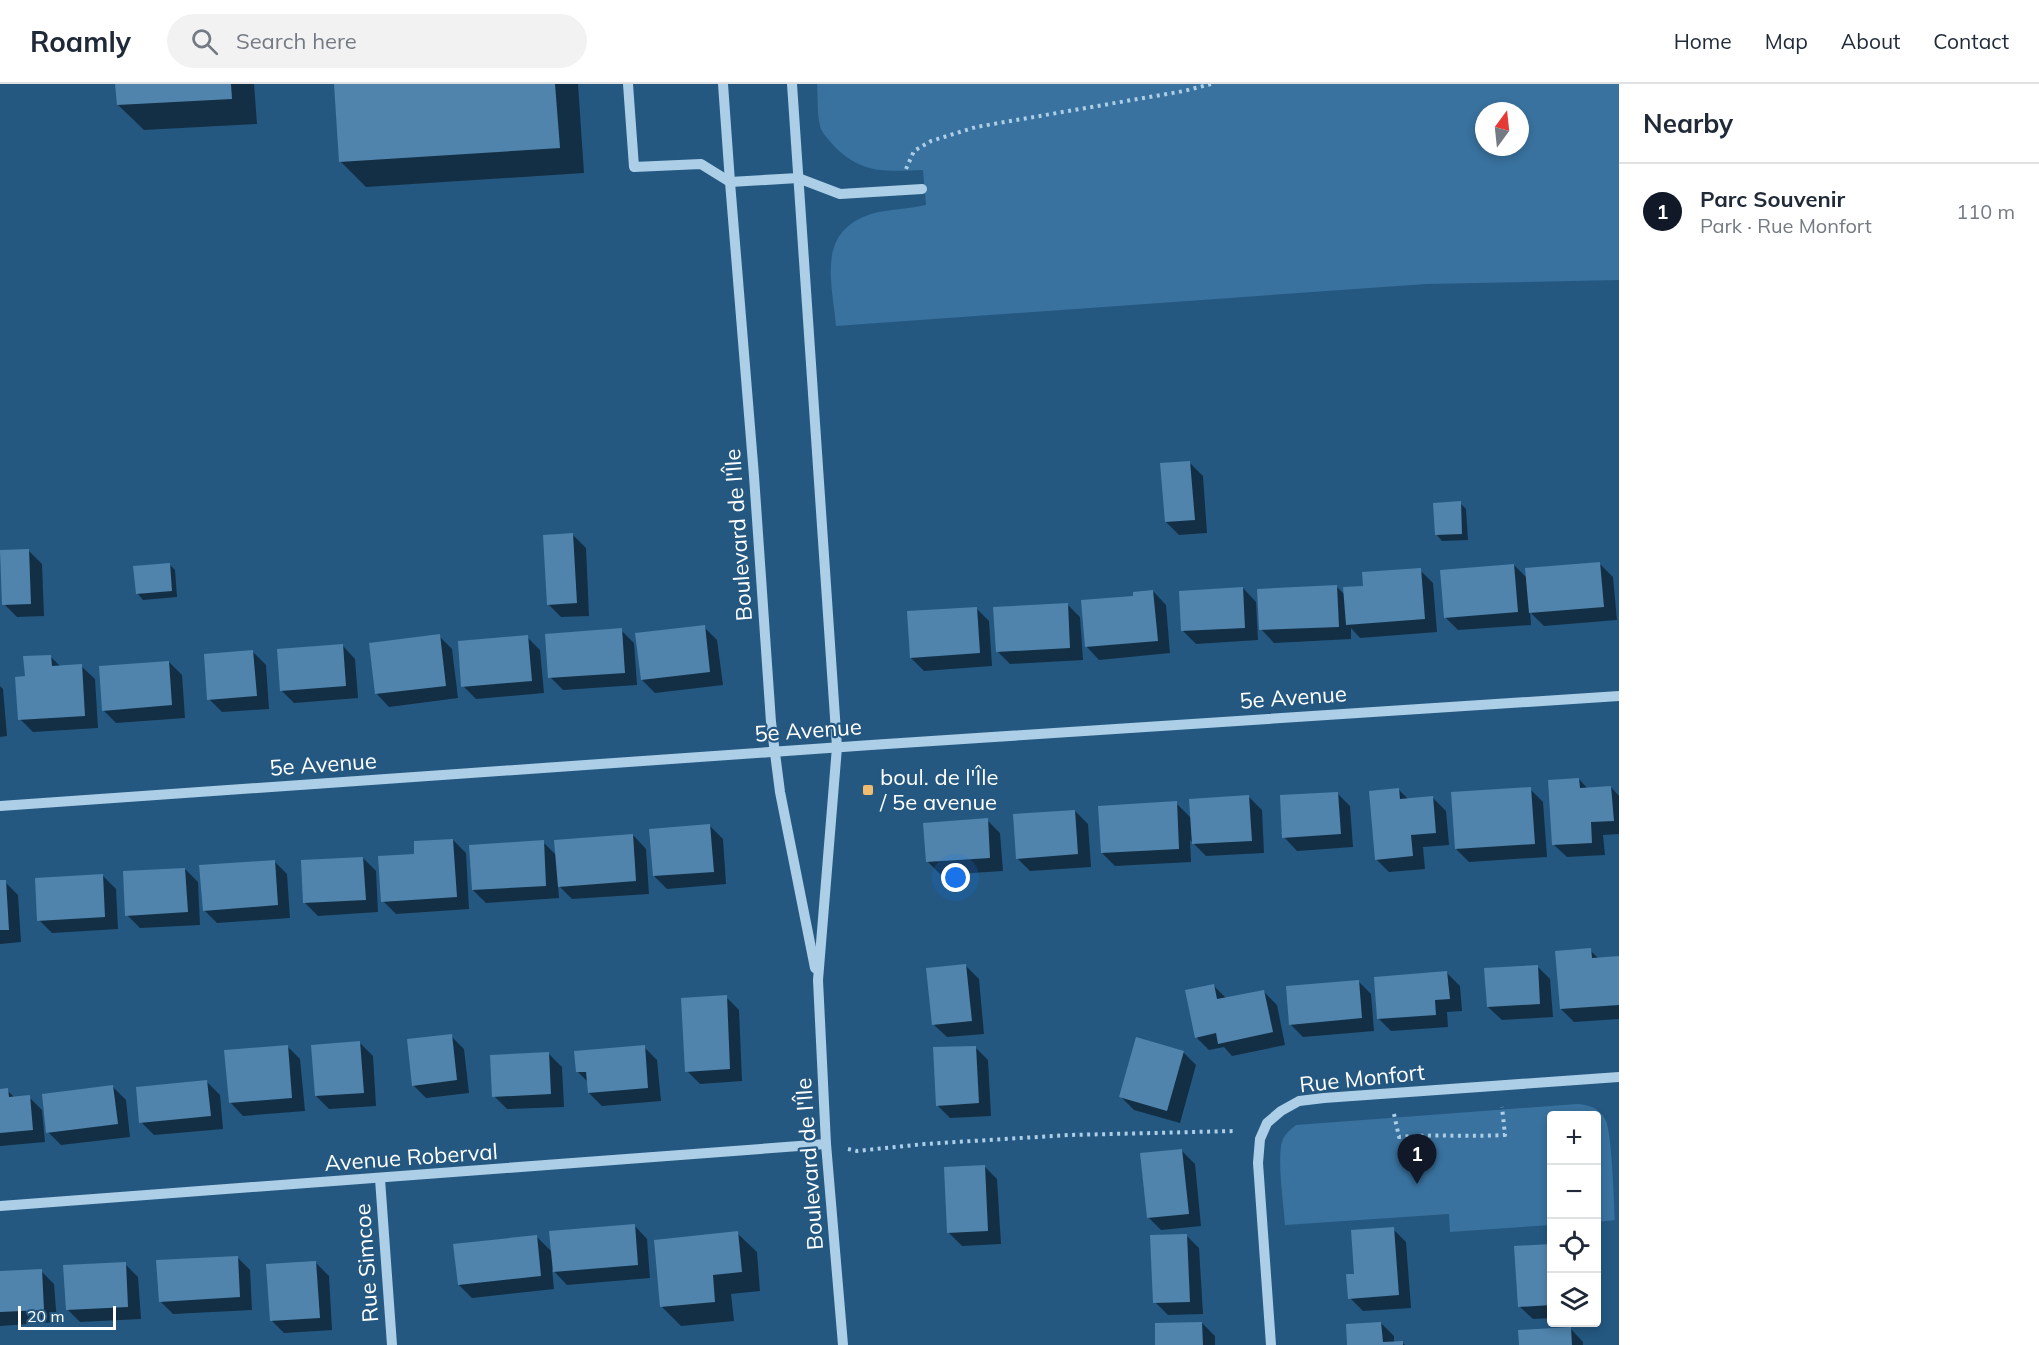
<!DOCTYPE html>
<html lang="en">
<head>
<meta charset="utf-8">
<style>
	body { margin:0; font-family:Mulish,sans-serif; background:#f2f2f3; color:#1f2937 }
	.controls { position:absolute; right:18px; bottom:18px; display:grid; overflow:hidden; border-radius:6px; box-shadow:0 3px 9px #0003 }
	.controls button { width:54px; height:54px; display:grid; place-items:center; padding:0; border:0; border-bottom:2px solid #e0e1e3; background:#fff; color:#1f2937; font:30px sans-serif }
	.compass { position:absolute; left:1475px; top:18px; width:54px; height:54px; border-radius:50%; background:#fff; box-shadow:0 3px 9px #0003; rotate:15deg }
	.scale { position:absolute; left:18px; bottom:15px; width:98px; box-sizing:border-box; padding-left:6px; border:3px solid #fff; border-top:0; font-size:16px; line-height:21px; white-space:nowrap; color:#fff; -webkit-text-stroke:4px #245881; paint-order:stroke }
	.you { position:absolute; left:956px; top:794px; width:21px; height:21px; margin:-15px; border:4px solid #fff; border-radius:50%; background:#1a73e8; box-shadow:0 0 0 9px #1a73e833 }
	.badge { display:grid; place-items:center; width:39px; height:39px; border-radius:50%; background:#111827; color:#fff; font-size:20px; font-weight:700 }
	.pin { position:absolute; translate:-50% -50px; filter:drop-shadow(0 2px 3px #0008) }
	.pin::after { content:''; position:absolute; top:32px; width:21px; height:18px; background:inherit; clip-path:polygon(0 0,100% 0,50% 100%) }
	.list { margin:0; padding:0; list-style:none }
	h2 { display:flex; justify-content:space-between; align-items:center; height:78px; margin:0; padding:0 24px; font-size:26px }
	h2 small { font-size:20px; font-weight:400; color:#747a83 }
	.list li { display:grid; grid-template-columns:39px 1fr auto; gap:18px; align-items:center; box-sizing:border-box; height:96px; padding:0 24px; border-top:2px solid #e0e1e3 }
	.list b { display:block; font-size:22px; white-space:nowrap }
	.list p { margin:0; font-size:20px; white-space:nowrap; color:#747a83 }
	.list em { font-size:20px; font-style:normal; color:#747a83 }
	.icon { flex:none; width:33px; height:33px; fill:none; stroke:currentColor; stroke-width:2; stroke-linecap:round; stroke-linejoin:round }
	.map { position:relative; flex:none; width:1619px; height:1261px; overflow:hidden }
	header { display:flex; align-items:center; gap:36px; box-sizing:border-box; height:84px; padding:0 30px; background:#fff; border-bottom:2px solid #e0e1e3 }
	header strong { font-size:28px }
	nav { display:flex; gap:33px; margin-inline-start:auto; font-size:21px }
	.search { width:420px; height:54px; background:#f2f2f3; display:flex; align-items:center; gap:15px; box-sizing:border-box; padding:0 21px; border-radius:33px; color:#747a83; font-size:22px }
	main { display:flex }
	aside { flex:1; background:#fff }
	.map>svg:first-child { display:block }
	.green { fill:#39729f; fill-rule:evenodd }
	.shadow { fill:#0007 }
	.building { fill:#5084ac }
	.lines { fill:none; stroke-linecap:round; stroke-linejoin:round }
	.path { stroke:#accee7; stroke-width:4; stroke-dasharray:3 4.5; stroke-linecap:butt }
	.minor { stroke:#accee7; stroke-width:10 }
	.poi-dot { fill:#f1bc6f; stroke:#245881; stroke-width:2 }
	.labels { text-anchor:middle; stroke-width:4.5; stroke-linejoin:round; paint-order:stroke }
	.street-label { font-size:22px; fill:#fff; stroke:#245881 }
	.poi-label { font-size:22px; fill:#fff; stroke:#245881; text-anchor:start }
</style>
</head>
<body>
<header>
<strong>Roamly</strong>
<div class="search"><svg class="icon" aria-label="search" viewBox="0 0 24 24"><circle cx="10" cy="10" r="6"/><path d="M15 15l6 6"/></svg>Search here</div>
<nav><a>Home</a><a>Map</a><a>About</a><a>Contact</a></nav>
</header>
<main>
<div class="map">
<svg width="1619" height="1261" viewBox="0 0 1619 1261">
	<rect width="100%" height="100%" fill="#245881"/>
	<g class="green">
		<path d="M817,0H1619V196L1426,200L836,242C832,197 816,148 871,130C889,125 909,125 926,121L923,86C888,87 864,91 836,64C831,58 822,50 820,42C817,29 818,13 817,0ZM1484,27H1520V63H1484Z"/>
		<path d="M1578,1020C1589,1021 1599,1024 1605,1035C1612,1046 1614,1118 1615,1136L1597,1138L1596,1032H1552L1551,1141L1450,1148L1449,1130L1285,1141C1284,1122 1276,1070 1283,1055C1286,1049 1291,1045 1296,1041Z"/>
	</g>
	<g class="shadow">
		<polygon points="117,0 254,0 257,40 144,46 118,21"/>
		<polygon points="335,0 578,0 584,89 366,103 340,77"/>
		<polygon points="1190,379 1203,392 1207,449 1179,451 1166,438"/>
		<polygon points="1460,419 1466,425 1468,456 1442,457 1436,450"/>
		<polygon points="573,451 586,464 589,532 561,533 548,520"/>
		<polygon points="29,467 42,480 44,532 17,533 4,520"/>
		<polygon points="169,480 175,486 177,513 143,516 137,509"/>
		<polygon points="1600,480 1613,493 1617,536 1544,542 1530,528 1531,541 1458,546 1445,533 1514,481 1528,495"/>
		<polygon points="1420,486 1433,499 1437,548 1360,554 1351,544 1351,555 1274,559 1261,545 1337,503 1345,511"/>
		<polygon points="1243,504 1256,518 1258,556 1196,560 1183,547"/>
		<polygon points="1153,507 1166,521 1170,569 1099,576 1086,562 1135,513"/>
		<polygon points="1067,520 1080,533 1083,576 1010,580 997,567"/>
		<polygon points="976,524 989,537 992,582 924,587 911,574"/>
		<polygon points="704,543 717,556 723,601 655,609 642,596"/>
		<polygon points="621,546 634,559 637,601 563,606 550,593"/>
		<polygon points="439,552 452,565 458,614 389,623 376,609"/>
		<polygon points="527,553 540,566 544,609 476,615 463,602"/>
		<polygon points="342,561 355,575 358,614 294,619 281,606"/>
		<polygon points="253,568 266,581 269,625 222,628 209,615"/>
		<polygon points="50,572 61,583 81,582 95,595 98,644 33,648 20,635 26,594"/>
		<polygon points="169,578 182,591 185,634 116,639 103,626"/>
		<polygon points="0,602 3,605 7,652 0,653"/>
		<polygon points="1579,695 1588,705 1611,703 1619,712 1619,750 1603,751 1605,771 1567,773 1553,760"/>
		<polygon points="1530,705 1543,718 1547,773 1469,778 1456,765"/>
		<polygon points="1399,706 1409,716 1433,714 1446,727 1449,761 1423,763 1425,785 1389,788 1376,775"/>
		<polygon points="1337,709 1350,722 1353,763 1297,767 1284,753"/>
		<polygon points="1249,713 1262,726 1264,769 1206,772 1190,756 1191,778 1115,782 1102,769 1176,719 1192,735"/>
		<polygon points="1075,727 1088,740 1091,783 1030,787 1017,774"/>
		<polygon points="987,736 1000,749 1003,787 941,791 927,777"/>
		<polygon points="710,742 723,755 726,800 667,805 654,792"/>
		<polygon points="633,751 646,765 649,810 572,815 558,801 559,814 486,819 473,806 543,758 557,772"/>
		<polygon points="453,756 466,769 469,825 396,830 383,817"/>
		<polygon points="363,774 376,787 378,828 318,832 305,819"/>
		<polygon points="274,777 287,790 290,834 217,839 204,826"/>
		<polygon points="185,785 198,798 200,841 140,844 127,831"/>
		<polygon points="103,792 116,805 118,845 52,849 39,836"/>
		<polygon points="0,798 5,798 18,811 21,858 0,860"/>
		<polygon points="1590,866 1599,875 1619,873 1619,935 1574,938 1561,925"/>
		<polygon points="966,882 979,895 984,950 947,953 933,940"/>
		<polygon points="1537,882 1550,895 1553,933 1502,936 1488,923"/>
		<polygon points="1447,889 1460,902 1462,927 1447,928 1448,943 1391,947 1378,934"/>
		<polygon points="1358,897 1371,910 1374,947 1303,953 1290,940"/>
		<polygon points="1214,902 1227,915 1264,908 1277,921 1285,961 1232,972 1224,963 1209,966 1196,953"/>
		<polygon points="726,913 739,926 742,997 700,1000 687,987"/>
		<polygon points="451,952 464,965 469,1009 426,1014 413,1001"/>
		<polygon points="360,959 373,972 376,1022 329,1025 316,1012"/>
		<polygon points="287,962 300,975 305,1027 243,1032 230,1018"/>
		<polygon points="644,963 657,976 661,1017 602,1022 589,1009 588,998 578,988"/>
		<polygon points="975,963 988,976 991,1032 950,1034 937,1021"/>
		<polygon points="1183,968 1196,981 1180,1039 1134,1026 1121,1013"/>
		<polygon points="549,970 562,983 564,1023 507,1025 494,1012"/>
		<polygon points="207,998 220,1011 223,1045 154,1051 141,1038"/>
		<polygon points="113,1003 126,1016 130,1053 61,1061 48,1048"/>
		<polygon points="0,1006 7,1006 15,1014 29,1013 42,1026 45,1058 0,1062"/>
		<polygon points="1182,1067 1195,1080 1201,1142 1161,1146 1148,1133"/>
		<polygon points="984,1082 997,1095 1001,1160 962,1162 949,1149"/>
		<polygon points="634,1141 647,1155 650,1194 567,1201 552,1185 554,1205 472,1214 459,1201 536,1152 553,1169"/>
		<polygon points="1393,1145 1406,1158 1411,1224 1363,1227 1350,1214 1355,1191"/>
		<polygon points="737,1149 757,1168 760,1207 731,1210 734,1237 681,1242 662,1223"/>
		<polygon points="1186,1151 1199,1164 1203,1230 1168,1231 1155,1218"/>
		<polygon points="1552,1162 1552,1234 1533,1235 1519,1222"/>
		<polygon points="237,1173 250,1186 252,1226 173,1230 160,1217"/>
		<polygon points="316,1179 329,1192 332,1246 284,1249 271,1236"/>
		<polygon points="125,1180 138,1193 141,1235 80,1238 67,1225"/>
		<polygon points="41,1187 54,1200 57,1238 0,1242 0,1189"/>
		<polygon points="1202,1239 1215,1252 1215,1261 1157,1261"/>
		<polygon points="1381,1239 1394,1252 1394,1259 1402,1258 1405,1261 1349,1261"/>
		<polygon points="1570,1244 1583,1258 1583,1261 1520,1261"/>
	</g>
	<g class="building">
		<polygon points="115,0 231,0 232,15 117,21"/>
		<polygon points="334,0 555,0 560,64 339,78"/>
		<polygon points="1190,377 1195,436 1165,438 1160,379"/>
		<polygon points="1461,417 1462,450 1435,451 1433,419"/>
		<polygon points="573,449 577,519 547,521 543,451"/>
		<polygon points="29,465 31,520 2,521 0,466"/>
		<polygon points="1600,478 1604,523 1529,529 1525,484"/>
		<polygon points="170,479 172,507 136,510 133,482"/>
		<polygon points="1514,480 1518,528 1444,534 1440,486"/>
		<polygon points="1421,484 1425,535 1346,541 1343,503 1363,502 1362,488"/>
		<polygon points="1337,501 1339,543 1259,546 1257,505"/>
		<polygon points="1243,503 1245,544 1181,547 1179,507"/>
		<polygon points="1153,506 1158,557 1085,563 1081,516 1133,512 1133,508"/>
		<polygon points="1068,519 1070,564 996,568 993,523"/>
		<polygon points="977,523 980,569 910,574 907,527"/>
		<polygon points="705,541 710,588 641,596 635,549"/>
		<polygon points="622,544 625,589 548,594 545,550"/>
		<polygon points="440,550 446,602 375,610 369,559"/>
		<polygon points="528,551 532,597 461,603 458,557"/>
		<polygon points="343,560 346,602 280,607 277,565"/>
		<polygon points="253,566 257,612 207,616 204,570"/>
		<polygon points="51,571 52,582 82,580 85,632 18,636 15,593 25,592 23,572"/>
		<polygon points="169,577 172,621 102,627 99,582"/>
		<polygon points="1579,694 1580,704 1611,702 1614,737 1591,738 1592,759 1552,761 1548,696"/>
		<polygon points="1531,703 1535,760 1455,765 1451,708"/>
		<polygon points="1399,704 1400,715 1433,712 1436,749 1411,751 1413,772 1375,776 1369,707"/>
		<polygon points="1338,708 1341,750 1282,754 1280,711"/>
		<polygon points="1249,711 1252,757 1192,760 1189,715"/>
		<polygon points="1177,717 1179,765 1101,769 1098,722"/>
		<polygon points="1075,726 1078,770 1016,775 1013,730"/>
		<polygon points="988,734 990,774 926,778 923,739"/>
		<polygon points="710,740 714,788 653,792 649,745"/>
		<polygon points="633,750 636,797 558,803 554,756"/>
		<polygon points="453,755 457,813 381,818 378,772 414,770 414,757"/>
		<polygon points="544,756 546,802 472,806 469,761"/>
		<polygon points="363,773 366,816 303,819 301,776"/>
		<polygon points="275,776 278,821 203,827 199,781"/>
		<polygon points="185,784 188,828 125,832 123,787"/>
		<polygon points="103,790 105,833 37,837 35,794"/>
		<polygon points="0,796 6,796 9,846 0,846"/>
		<polygon points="1591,864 1592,874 1619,872 1619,921 1560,925 1555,867"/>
		<polygon points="966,880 972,937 932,941 926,884"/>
		<polygon points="1538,881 1540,920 1487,923 1484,884"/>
		<polygon points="1447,887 1450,915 1435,916 1436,931 1377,935 1374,893"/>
		<polygon points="1359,896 1362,934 1289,941 1286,902"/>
		<polygon points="1214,900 1217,915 1264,906 1273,948 1218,960 1216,949 1195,954 1185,906"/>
		<polygon points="727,911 730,985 685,988 681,914"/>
		<polygon points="452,950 457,996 412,1002 407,955"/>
		<polygon points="1136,953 1184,967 1167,1027 1119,1013"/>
		<polygon points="360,957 364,1009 315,1012 311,961"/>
		<polygon points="288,961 292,1014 229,1019 224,966"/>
		<polygon points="645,961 648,1004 588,1009 586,988 576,988 574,967"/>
		<polygon points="976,962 979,1019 936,1022 933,963"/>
		<polygon points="549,968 551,1010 492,1013 490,971"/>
		<polygon points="207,996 211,1032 139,1039 136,1003"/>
		<polygon points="113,1001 118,1040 46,1049 42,1010"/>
		<polygon points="8,1004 9,1013 30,1011 33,1046 0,1049 0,1005"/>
		<polygon points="1182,1065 1189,1130 1147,1134 1140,1069"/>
		<polygon points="985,1081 988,1147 947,1149 944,1083"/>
		<polygon points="635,1140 638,1181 553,1188 549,1147"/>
		<polygon points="1394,1143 1399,1211 1348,1215 1346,1190 1354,1190 1351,1146"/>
		<polygon points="738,1147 742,1188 713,1191 715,1218 660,1223 654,1156"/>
		<polygon points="1187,1150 1190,1218 1153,1219 1150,1151"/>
		<polygon points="537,1151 541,1192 458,1201 453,1160"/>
		<polygon points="1552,1160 1552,1221 1518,1223 1514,1162"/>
		<polygon points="238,1172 240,1213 159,1218 156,1176"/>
		<polygon points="316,1177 320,1234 270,1237 266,1180"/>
		<polygon points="126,1178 128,1223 66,1226 63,1181"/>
		<polygon points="42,1185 44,1226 0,1228 0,1187"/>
		<polygon points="1202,1238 1203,1261 1155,1261 1155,1239"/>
		<polygon points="1381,1238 1383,1258 1403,1257 1403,1261 1347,1261 1346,1240"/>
		<polygon points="1571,1243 1572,1261 1519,1261 1518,1246"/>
	</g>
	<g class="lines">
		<g class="path">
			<polyline points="906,85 914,67 931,57 976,43 1184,7 1211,0"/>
			<path d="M1394,1030L1399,1053C1434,1050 1469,1053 1505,1051L1502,1023"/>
			<polyline points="848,1065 857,1067 924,1060 1069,1051 1236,1047"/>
		</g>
		<g class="minor">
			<polyline points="628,0 634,83 701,80 730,98 798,94 840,110 922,105"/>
			<polyline points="723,0 730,98 754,392 771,638 780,708 815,884"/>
			<polyline points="792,0 837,663 818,896 826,1060 843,1261"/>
			<polyline points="0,722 871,661 1619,612"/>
			<polyline points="380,1095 392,1261"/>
			<polyline points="0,1122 826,1060"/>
			<polyline points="1271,1261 1258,1079 1260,1055 1267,1039 1281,1027 1299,1017 1324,1014 1619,993"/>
		</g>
	</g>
	<rect class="poi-dot" x="862" y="700" width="12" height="12" rx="3"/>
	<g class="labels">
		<g class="street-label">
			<text transform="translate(738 451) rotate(-94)" y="8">Boulevard de l'Île</text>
			<text transform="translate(1293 613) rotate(-4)" y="8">5e Avenue</text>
			<text transform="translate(808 646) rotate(-4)" y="8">5e Avenue</text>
			<text transform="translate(323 680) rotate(-4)" y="8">5e Avenue</text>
			<text transform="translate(1362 994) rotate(-6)" y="8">Rue Monfort</text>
			<text transform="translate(411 1073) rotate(-4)" y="8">Avenue Roberval</text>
			<text transform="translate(809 1080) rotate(-94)" y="8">Boulevard de l'Île</text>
			<text transform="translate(366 1179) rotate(-94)" y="8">Rue Simcoe</text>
		</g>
		<g class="poi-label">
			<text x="880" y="701">boul. de l'Île<tspan x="880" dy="25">/ 5e avenue</tspan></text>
		</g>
	</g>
</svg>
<div class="controls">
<button>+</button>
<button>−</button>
<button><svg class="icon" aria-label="locate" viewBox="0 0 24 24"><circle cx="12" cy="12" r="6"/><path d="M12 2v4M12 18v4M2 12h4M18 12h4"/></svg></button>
<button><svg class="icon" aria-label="layers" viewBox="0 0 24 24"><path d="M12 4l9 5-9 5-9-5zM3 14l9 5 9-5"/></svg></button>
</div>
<svg class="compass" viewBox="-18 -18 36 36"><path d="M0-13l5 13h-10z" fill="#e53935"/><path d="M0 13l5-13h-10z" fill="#747a83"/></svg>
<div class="scale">20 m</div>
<div class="you"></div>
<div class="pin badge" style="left:1417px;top:1100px">1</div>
</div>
<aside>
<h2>Nearby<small></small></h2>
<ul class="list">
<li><span class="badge">1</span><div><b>Parc Souvenir</b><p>Park · Rue Monfort</p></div><em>110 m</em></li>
</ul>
</aside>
</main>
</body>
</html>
